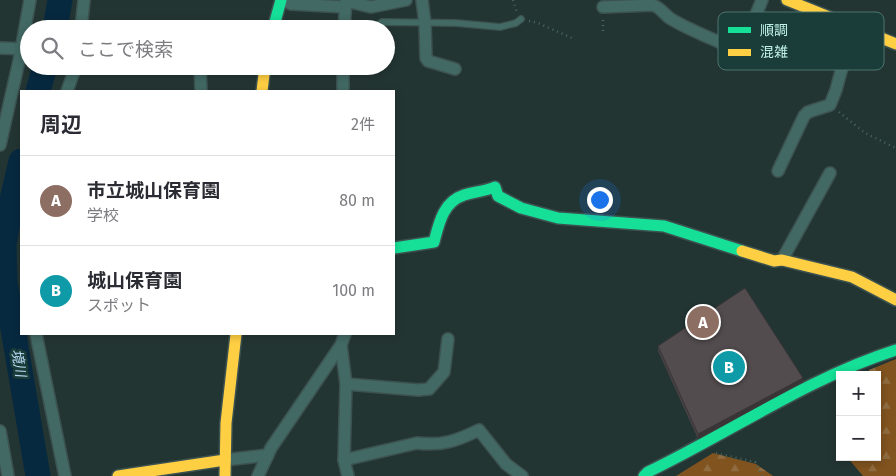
<!DOCTYPE html>
<html lang="ja">
<head>
<meta charset="utf-8">
<style>
	body { margin:0; font-family:"Fira Sans","Noto Sans JP",sans-serif; background:#f2f2f3; color:#2b2b33 }
	.controls { position:absolute; right:15px; bottom:15px; display:grid; overflow:hidden; border-radius:0px; box-shadow:0 2px 8px #0003 }
	.controls button { width:45px; height:45px; display:grid; place-items:center; padding:0; border:0; border-bottom:1px solid #e1e1e2; background:#fff; color:#2b2b33; font:25px sans-serif }
	.you { position:absolute; left:599px; top:199px; width:18px; height:18px; margin:-12px; border:4px solid #fff; border-radius:50%; background:#1a73e8; box-shadow:0 0 0 8px #1a73e833 }
	.badge { display:grid; place-items:center; width:32px; height:32px; border-radius:50%; background:#566769; color:#fff; font-size:16px; font-weight:700 }
	.pin { position:absolute; translate:-50% -50%; border:2px solid #fff; box-shadow:0 1px 5px #0006 }
	.list { margin:0; padding:0; list-style:none }
	h2 { display:flex; justify-content:space-between; align-items:center; height:65px; margin:0; padding:0 20px; font-size:21px }
	h2 small { font-size:16px; font-weight:400; color:#7c7c81 }
	.list li { display:grid; grid-template-columns:32px 1fr auto; gap:15px; align-items:center; box-sizing:border-box; height:90px; padding:0 20px; border-top:1px solid #e1e1e2 }
	.list b { display:block; font-size:19px; white-space:nowrap }
	.list p { margin:0; font-size:16px; white-space:nowrap; color:#7c7c81 }
	.list em { font-size:16px; font-style:normal; color:#7c7c81 }
	.icon { flex:none; width:28px; height:28px; fill:none; stroke:currentColor; stroke-width:2; stroke-linecap:round; stroke-linejoin:round }
	.map { position:relative; flex:none; width:896px; height:476px; overflow:hidden }
	.search { position:absolute; background:#fff; box-shadow:0 2px 8px #0003; left:20px; top:20px; width:375px; height:55px; display:flex; align-items:center; gap:12px; box-sizing:border-box; padding:0 18px; border-radius:28px; color:#7c7c81; font-size:19px }
	.panel { position:absolute; background:#fff; box-shadow:0 2px 8px #0003; left:20px; top:90px; width:375px; height:245px; border-radius:0px }
	.map>svg:first-child { display:block }
	.forest { fill:url(#forest-firs) }
	.lines { fill:none; stroke-linecap:round; stroke-linejoin:round }
	.river { stroke:#072940; stroke-width:25 }
	.lane-casing { stroke:#3c5250; stroke-width:8 }
	.street-casing { stroke:#3c5250; stroke-width:14 }
	.fast-casing { stroke:#3c5250; stroke-width:14 }
	.slow-casing { stroke:#3c5250; stroke-width:14 }
	.path { stroke:#486663; stroke-width:2.5; stroke-dasharray:1 4; stroke-linecap:butt }
	.lane { stroke:#426964; stroke-width:5.5 }
	.street { stroke:#426964; stroke-width:11 }
	.fast { stroke:#16e098; stroke-width:11 }
	.slow { stroke:#ffcf43; stroke-width:11 }
	.wall { fill:#474144 }
	.shaded-wall { fill:#393537 }
	.building { fill:#524c4f; stroke:#393537 }
	.labels { text-anchor:middle; stroke-width:5; stroke-linejoin:round; paint-order:stroke }
	.water-label { font-size:14px; font-style:italic; fill:#b9dbf7; stroke:#1b3d39 }
	.key { fill:#1b3d39; stroke:#4d746e; stroke-width:1 }
	.key-label { font-size:14px; fill:#c1f3ea }
</style>
</head>
<body>
<div class="map">
<svg width="896" height="476" viewBox="0 0 896 476">
	<defs>
		<pattern id="forest-firs" width="22" height="20" patternUnits="userSpaceOnUse" patternTransform="scale(1.25)"><rect width="22" height="20" fill="#80531f"/><path d="M5 1l3.5 6h-7zM16 11l3.5 6h-7z" fill="#906c40"/></pattern>
	</defs>
	<rect width="100%" height="100%" fill="#233533"/>
	<g class="forest">
		<polygon points="896,359 896,476 863,476 847,457 877,457 877,375 869,375 869,370"/>
		<polygon points="713,453 756,464 773,476 676,476"/>
	</g>
	<g class="lines">
		<g class="river">
			<polyline points="55,29 60,0"/>
			<polyline points="38,91 45,66"/>
			<polyline points="21,161 11,204 4,244 5,282 38,476"/>
		</g>
		<g class="lane-casing">
			<polyline id="lane" points="372,29 382,22 456,23 500,27 516,23 521,19"/>
		</g>
		<g class="street-casing">
			<g id="street">
				<polyline points="283,0 291,4 346,7"/>
				<polyline points="422,0 425,23 426,58 428,61 455,69"/>
				<polyline points="346,1 371,7 406,0"/>
				<path d="M603,7L652,5C661,7 664,15 671,19C693,32 717,41 741,51L762,0"/>
				<polyline points="81,29 84,0"/>
				<polyline points="344,29 346,1"/>
				<polyline points="0,48 29,49"/>
				<polyline points="200,66 201,91"/>
				<polyline points="343,66 343,91"/>
				<polyline points="67,91 76,66"/>
				<polyline points="0,145 19,61 30,0"/>
				<polyline points="778,171 804,116 808,112 830,105 836,90 853,27"/>
				<polyline points="782,260 830,173"/>
				<polyline points="36,334 65,476"/>
				<polyline points="341,345 346,384 344,460 348,476"/>
				<polyline points="346,384 418,390 429,389 444,372 448,339"/>
				<polyline points="0,431 8,476"/>
				<polyline points="225,460 268,455"/>
				<path d="M344,460L417,443C443,446 456,441 479,430L506,464L522,476"/>
				<polyline points="258,476 271,448 341,345 345,334"/>
			</g>
		</g>
		<g class="fast-casing">
			<g id="fast">
				<polyline points="273,29 281,0"/>
				<path d="M394,248L434,242C439,223 443,202 464,195C475,192 485,191 495,187L498,196L521,208L558,218L664,226L742,251"/>
				<path d="M644,476L648,472C731,432 808,378 896,350"/>
			</g>
		</g>
		<g class="slow-casing">
			<g id="slow">
				<polyline points="787,0 896,44"/>
				<polyline points="262,91 265,66"/>
				<polyline points="742,251 774,261 782,260 852,277 896,300"/>
				<polyline points="118,476 225,460"/>
				<polyline points="225,476 226,423 236,334"/>
			</g>
		</g>
		<g class="path">
			<polyline points="513,0 517,13"/>
			<polyline points="529,21 538,23 574,39"/>
			<polyline points="603,31 603,19"/>
			<polyline points="839,112 865,133 896,148"/>
			<polyline points="716,453 755,462 762,476"/>
		</g>
		<use href="#lane" class="lane"/>
		<use href="#street" class="street"/>
		<use href="#fast" class="fast"/>
		<use href="#slow" class="slow"/>
	</g>
	<polygon class="wall" points="658,346 803,382 698,439 658,351"/>
	<polygon class="shaded-wall" points="803,378 803,382 698,439 698,434"/>
	<polygon class="building" points="745,288 803,378 698,434 658,346"/>
	<g class="labels">
		<g class="water-label">
			<text transform="translate(19 363) rotate(80)" y="5">境川</text>
		</g>
	</g>
	<rect x="718" y="12" width="166" height="58" rx="8" class="key"/>
	<rect x="728" y="27" width="23" height="6" fill="#16e098"/>
	<rect x="728" y="49" width="23" height="7" fill="#ffcf43"/>
	<g class="key-label">
		<text x="760" y="35">順調</text>
		<text x="760" y="57">混雑</text>
	</g>
</svg>
<div class="controls">
<button>+</button>
<button>−</button>
</div>
<div class="you"></div>
<div class="pin badge" style="left:703px;top:322px;background:#8d6e63">A</div>
<div class="pin badge" style="left:729px;top:367px;background:#0f9aa8">B</div>
<div class="search"><svg class="icon" aria-label="search" viewBox="0 0 24 24"><circle cx="10" cy="10" r="6"/><path d="M15 15l6 6"/></svg>ここで検索</div>
<section class="panel">
<h2>周辺<small>2件</small></h2>
<ul class="list">
<li><span class="badge" style="background:#8d6e63">A</span><div><b>市立城山保育園</b><p>学校</p></div><em>80 m</em></li>
<li><span class="badge" style="background:#0f9aa8">B</span><div><b>城山保育園</b><p>スポット</p></div><em>100 m</em></li>
</ul>
</section>
</div>
</body>
</html>
